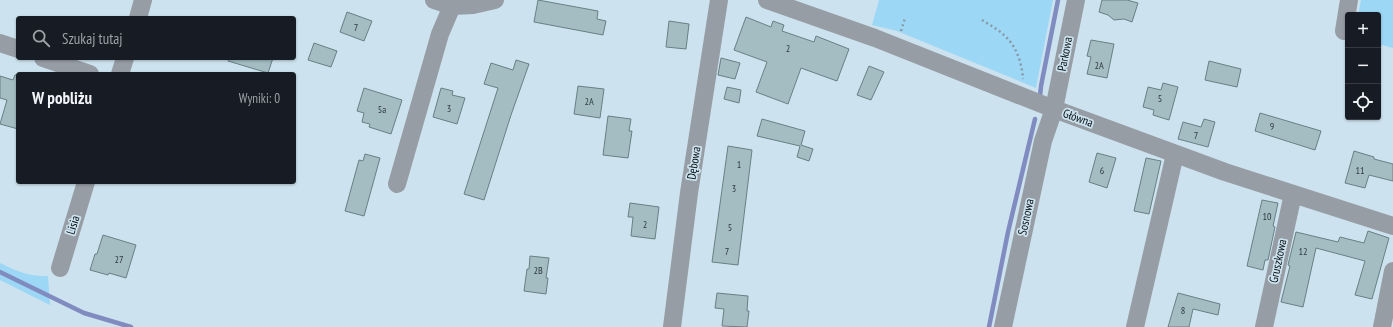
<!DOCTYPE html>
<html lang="pl">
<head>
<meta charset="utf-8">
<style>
	body { margin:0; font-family:"PT Sans Narrow",sans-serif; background:#20242c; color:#f1f3f6 }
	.controls { position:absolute; right:12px; top:12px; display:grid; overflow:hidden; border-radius:4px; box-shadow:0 1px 3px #0004 }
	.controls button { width:36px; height:36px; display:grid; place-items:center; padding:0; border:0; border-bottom:1px solid #363941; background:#171b24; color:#f1f3f6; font:20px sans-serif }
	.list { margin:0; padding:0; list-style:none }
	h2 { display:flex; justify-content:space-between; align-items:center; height:52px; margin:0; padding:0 16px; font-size:17px }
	h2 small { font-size:13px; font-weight:400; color:#9ea1a6 }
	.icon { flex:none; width:22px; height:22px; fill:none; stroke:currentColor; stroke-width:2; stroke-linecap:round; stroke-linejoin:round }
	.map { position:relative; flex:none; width:1393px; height:327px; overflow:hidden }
	.search { position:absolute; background:#171b24; box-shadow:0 1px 3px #0004; left:16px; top:16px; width:280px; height:44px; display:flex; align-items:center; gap:10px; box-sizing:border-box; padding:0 14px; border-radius:4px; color:#9ea1a6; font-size:15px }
	.panel { position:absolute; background:#171b24; box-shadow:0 1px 3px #0004; left:16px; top:72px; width:280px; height:112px; border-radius:4px }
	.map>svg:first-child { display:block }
	.green { fill:#9cd7f6 }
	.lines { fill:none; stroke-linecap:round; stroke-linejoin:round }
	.stream { stroke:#808cc0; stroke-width:4.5 }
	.building { fill:#a3bdc2; stroke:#688084 }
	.path { stroke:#8999a3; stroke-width:2.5; stroke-dasharray:2 3; stroke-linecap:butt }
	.minor { stroke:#979da5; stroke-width:18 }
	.labels { text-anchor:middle; stroke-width:3.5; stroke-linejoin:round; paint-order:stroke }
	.number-label { font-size:10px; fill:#2d393d }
	.street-label { font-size:12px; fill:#060d11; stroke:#cce2ee }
</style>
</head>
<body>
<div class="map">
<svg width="1393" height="327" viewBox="0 0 1393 327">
	<rect width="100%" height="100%" fill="#cce2ee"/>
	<g class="green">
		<polygon points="879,0 1053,0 1036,88 897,31 872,25"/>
		<polygon points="1361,0 1393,0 1393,48 1378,44 1378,15 1358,15"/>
		<path d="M0,263C17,271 29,277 48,276L50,305L0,280Z"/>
	</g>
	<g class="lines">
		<g class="stream">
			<polyline points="1040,96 1041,86 1058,0"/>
			<polyline points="0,272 84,313 131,327"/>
			<polyline points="989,327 1008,232 1035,119"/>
		</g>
	</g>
	<g class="building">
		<polygon points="538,0 598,11 597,19 606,21 603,35 534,22"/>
		<polygon points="1102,0 1127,0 1138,3 1132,22 1124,19 1114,20 1108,15 1099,12"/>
		<polygon points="347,12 372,21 364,41 340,32"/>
		<polygon points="746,17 771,27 773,21 784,25 782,31 814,42 816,36 849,49 837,81 801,68 788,104 756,92 767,62 734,50"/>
		<polygon points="669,21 689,24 686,49 666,47"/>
		<polygon points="1091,40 1114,44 1107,78 1087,74 1091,57 1087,56"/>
		<polygon points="314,43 337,51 331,67 308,60"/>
		<polygon points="229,58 273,58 268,73 228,61"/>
		<polygon points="721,58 740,63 735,79 718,75"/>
		<polygon points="516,60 529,64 511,115 484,200 464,194 498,88 484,84 491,63 513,70"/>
		<polygon points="1209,61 1241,69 1237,87 1205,80"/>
		<polygon points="869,66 884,72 871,100 857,95"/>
		<polygon points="15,75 18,75 18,129 0,124 7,100 0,98 0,76 13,80"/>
		<polygon points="1163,83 1178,87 1169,120 1153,115 1154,110 1143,107 1148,87 1161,90"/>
		<polygon points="578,86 604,89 600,118 574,114"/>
		<polygon points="727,87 741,90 739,103 724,99"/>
		<polygon points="364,88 402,100 391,134 369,127 370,124 362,122 364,113 357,111"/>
		<polygon points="441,88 453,91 452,95 465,98 457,124 433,117"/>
		<polygon points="1260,113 1321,131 1315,150 1255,131"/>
		<polygon points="608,116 631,119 629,131 632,131 628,158 603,155"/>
		<polygon points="762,119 805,131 801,145 813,149 809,161 797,157 800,146 757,136"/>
		<polygon points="1204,119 1215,122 1208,147 1178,139 1183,122 1201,127"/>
		<polygon points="728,146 752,150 738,265 712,262"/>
		<polygon points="1354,151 1374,157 1374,159 1393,164 1393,181 1369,175 1365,188 1345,183"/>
		<polygon points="1097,153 1116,158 1107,188 1089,182"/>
		<polygon points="365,154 380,158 364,216 345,211 359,160 363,161"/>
		<polygon points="1146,158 1161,161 1149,214 1134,211"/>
		<polygon points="1262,200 1278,203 1273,226 1275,227 1268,260 1265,260 1263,270 1247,266"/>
		<polygon points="630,203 659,207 655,239 631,236 633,217 628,217"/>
		<polygon points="1368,231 1389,238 1372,299 1355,295 1365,261 1316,248 1303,307 1281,302 1290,266 1288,265 1296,232 1338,242 1340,237 1364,243"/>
		<polygon points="103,235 136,245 126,278 109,273 108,275 90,270 95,254 97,254"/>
		<polygon points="530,256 549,258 546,278 548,278 546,294 524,291 527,269 529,269"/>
		<polygon points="717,293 748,296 747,311 749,311 747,327 722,326 724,309 715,308"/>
		<polygon points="1178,293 1220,304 1218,315 1193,309 1189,327 1168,327"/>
	</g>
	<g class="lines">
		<g class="path">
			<path d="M982,20C990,25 999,30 1005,36C1017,47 1022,64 1023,79"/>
			<polyline points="901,31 905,18"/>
		</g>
		<g class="minor">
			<polyline points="434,0 452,6 473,5 495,0"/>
			<polyline points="767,0 875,38 1054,109 1225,172 1393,226"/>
			<polyline points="138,18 143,0"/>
			<polyline points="1344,31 1349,0"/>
			<polyline points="0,43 18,49"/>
			<polyline points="43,58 90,74"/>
			<polyline points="120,74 125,58"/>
			<polyline points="397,184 440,34 452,6"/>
			<polyline points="60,268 86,182"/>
			<polyline points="672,327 689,193 719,0"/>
			<polyline points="1003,327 1043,141 1054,109 1076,0"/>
			<polyline points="1135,327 1175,154"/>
			<polyline points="1264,327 1293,194"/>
			<polyline points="1382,327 1393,271"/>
		</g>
	</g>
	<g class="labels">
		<g class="number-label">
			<text x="356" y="31">7</text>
			<text x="788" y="52">2</text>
			<text x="1099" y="69">2A</text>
			<text x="1160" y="102">5</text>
			<text x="589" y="105">2A</text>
			<text x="449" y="112">3</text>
			<text x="382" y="113">5a</text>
			<text x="1272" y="130">9</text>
			<text x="1196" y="139">7</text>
			<text x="739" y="168">1</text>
			<text x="1102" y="174">6</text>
			<text x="1360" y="174">11</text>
			<text x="734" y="192">3</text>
			<text x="1267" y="220">10</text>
			<text x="645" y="228">2</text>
			<text x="730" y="231">5</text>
			<text x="727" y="255">7</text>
			<text x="1303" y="255">12</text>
			<text x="119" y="263">27</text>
			<text x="538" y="274">2B</text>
			<text x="1183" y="314">8</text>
		</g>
		<g class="street-label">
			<text transform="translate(1065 54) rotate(-79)" y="4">Parkowa</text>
			<text transform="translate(1078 118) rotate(20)" y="4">Główna</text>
			<text transform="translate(694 163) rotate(-81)" y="4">Dębowa</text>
			<text transform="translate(1026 217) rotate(-78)" y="4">Sosnowa</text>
			<text transform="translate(73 225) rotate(-73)" y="4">Lisia</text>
			<text transform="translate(1278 261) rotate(-78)" y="4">Gruszkowa</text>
		</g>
	</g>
</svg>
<div class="controls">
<button>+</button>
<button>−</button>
<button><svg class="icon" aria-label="locate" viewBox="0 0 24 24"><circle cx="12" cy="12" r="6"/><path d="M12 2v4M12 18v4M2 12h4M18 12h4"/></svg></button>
</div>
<div class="search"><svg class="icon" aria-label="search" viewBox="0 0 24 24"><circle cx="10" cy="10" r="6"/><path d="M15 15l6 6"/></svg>Szukaj tutaj</div>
<section class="panel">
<h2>W pobliżu<small>Wyniki: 0</small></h2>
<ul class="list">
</ul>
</section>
</div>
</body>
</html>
